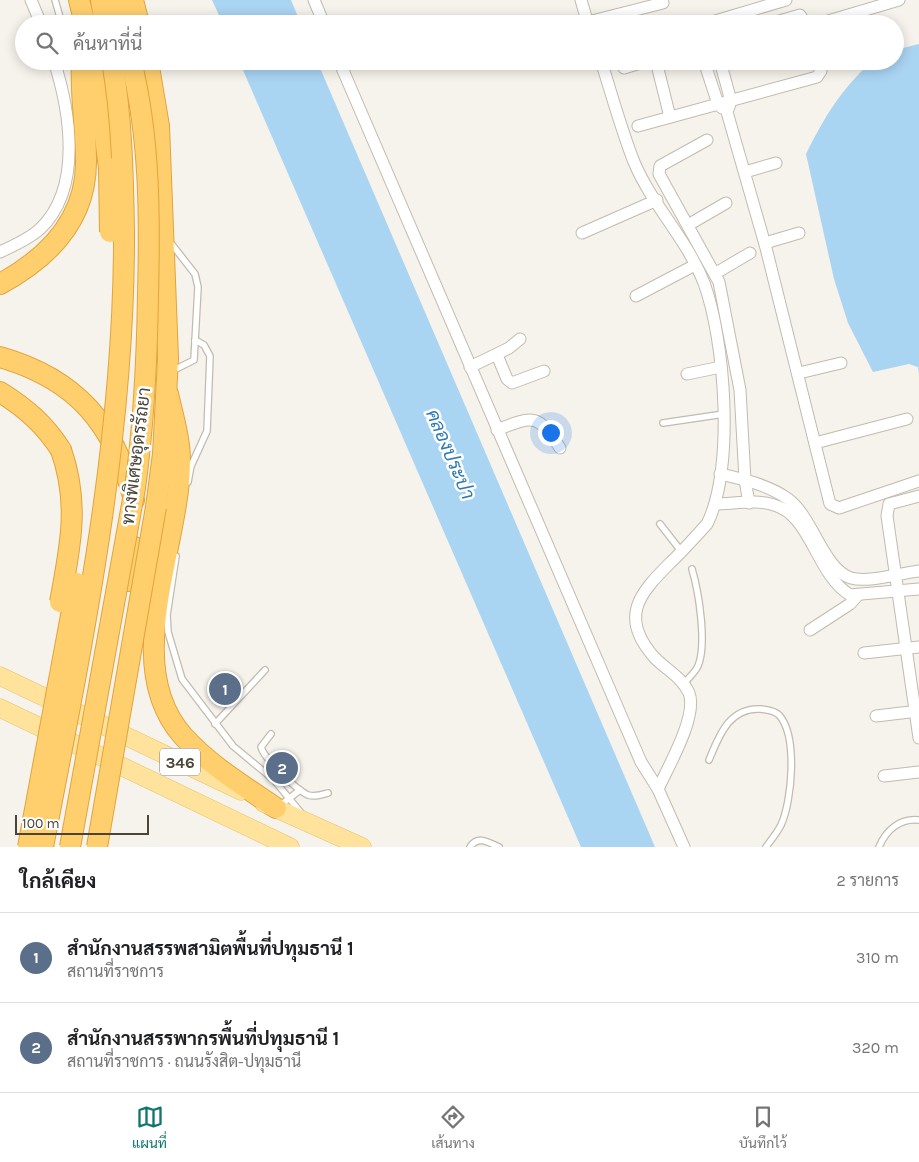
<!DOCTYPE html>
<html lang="th">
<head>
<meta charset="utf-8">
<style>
	body { margin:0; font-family:Karla,Sarabun,sans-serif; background:#f2f2f2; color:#202124 }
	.scale { position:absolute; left:15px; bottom:12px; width:134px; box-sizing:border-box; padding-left:5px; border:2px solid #4b4439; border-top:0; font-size:14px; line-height:18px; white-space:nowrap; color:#4b4439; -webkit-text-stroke:4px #fff; paint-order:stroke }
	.you { position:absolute; left:550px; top:432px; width:18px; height:18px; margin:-12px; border:4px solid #fff; border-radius:50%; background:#1a73e8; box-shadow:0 0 0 8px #1a73e833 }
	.badge { display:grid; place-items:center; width:32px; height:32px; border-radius:50%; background:#0f766e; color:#fff; font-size:16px; font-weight:700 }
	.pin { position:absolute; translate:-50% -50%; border:2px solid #fff; box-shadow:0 1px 5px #0006 }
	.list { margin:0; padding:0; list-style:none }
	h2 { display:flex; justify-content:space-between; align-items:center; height:65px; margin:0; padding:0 20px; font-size:21px }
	h2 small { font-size:16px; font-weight:400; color:#757577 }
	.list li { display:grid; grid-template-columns:32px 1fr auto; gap:15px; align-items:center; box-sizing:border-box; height:90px; padding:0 20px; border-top:1px solid #e0e0e0 }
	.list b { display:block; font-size:19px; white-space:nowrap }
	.list p { margin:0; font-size:16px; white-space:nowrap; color:#757577 }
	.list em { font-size:16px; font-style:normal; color:#757577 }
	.icon { flex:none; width:28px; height:28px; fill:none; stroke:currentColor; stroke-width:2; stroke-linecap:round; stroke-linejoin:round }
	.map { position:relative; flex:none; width:919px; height:847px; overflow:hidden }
	.search { position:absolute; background:#fff; box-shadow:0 2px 12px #0003; left:15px; right:15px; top:15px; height:55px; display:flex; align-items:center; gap:12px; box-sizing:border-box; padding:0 18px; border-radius:28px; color:#757577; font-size:19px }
	.sheet { height:245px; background:#fff }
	nav { display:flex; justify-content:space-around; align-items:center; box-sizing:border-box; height:70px; border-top:1px solid #e0e0e0; background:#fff; font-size:14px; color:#757577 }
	nav a { display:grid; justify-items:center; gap:2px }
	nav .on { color:#0f766e }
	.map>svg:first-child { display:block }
	.water { fill:#a9d4f2 }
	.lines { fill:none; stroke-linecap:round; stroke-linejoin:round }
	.lane-casing { stroke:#c2bbae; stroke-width:8 }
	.street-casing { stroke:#c2bbae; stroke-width:13 }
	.primary-casing { stroke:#e6c16a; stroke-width:19 }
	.highway-casing { stroke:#e0a43c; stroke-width:22 }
	.lane { stroke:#fff; stroke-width:5.5 }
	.street { stroke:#fff; stroke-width:11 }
	.primary { stroke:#ffe39c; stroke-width:18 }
	.highway { stroke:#ffcf6e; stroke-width:20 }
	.highway-bridge-casing { stroke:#e0a43c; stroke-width:22; stroke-linecap:butt }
	.highway-bridge { stroke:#ffcf6e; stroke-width:20 }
	.labels { text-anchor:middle; stroke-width:5; stroke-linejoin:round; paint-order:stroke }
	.shield { fill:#fff; stroke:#817c74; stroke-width:1 }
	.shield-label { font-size:16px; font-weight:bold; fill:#4b4439 }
	.street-label { font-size:18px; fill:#4b4439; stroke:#fff }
	.water-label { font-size:19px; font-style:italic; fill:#2e7ab2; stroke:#fff }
</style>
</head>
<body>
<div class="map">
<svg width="919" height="847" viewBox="0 0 919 847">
	<rect width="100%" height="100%" fill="#f6f3ec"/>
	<g class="water">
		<polygon points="212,0 291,0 301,24 223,24"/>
		<path d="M919,44V374L918,367L909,364L873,372L848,323L834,279L806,154C825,116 840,91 872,61H895V50Z"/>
		<polygon points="239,61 317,61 655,847 581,847"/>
	</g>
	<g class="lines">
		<g class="lane-casing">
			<g id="lane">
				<polyline points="55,0 62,24"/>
				<polyline points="170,242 195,274 198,287 194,360 172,371"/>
				<polyline points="663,423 724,414"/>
				<polyline points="188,482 191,466 207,431 210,356 204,345 195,340"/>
				<polyline points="660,524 681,551"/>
				<polyline points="176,556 167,615 168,632 182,679 233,746 274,780 302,814"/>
				<path d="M683,685C687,679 695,673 698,666C707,644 699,593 692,569"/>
				<polyline points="215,724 265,670"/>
				<path d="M271,734L261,747C264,759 297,790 308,795C315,797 321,795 328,793"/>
				<path d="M709,760C719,736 729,707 761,709C767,710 774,710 779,715C798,736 792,801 781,825C777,833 771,840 766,847"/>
				<polyline points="278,807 300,790"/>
				<path d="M470,847C478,835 488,842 499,847"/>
				<path d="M879,847C886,830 900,818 919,820"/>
			</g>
		</g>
		<g class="street-casing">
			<g id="street">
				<polyline points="31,0 41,24"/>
				<polyline points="314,0 324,24"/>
				<polyline points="581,0 588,24"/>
				<polyline points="588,22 663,3"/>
				<polyline points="705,24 786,0"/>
				<polyline points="769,24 800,15 806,24"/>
				<polyline points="818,24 899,0"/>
				<polyline points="339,61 641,762 658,789"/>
				<path d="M601,61C612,95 621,129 634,162C652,205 687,239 704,283C725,340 735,469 707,524C695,537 683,551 670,563C639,594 619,617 654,657C665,669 682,677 689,693C698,716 668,767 658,789L684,847"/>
				<polyline points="656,61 670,117"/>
				<polyline points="704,61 718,104 722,108"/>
				<polyline points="720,61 731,101 727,112 766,248 830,504 839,508 919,481"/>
				<polyline points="624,68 647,61"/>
				<polyline points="638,126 817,77 821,71 819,61"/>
				<polyline points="707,140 660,166 659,174 719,282 740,390 745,480 749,503"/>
				<polyline points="745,172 776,163"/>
				<polyline points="688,225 726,203"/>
				<polyline points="582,233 657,200"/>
				<polyline points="765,243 799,233"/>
				<path d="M0,252C13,246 29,239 40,229C83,188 70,111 54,61"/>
				<polyline points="716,273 750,253"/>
				<polyline points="636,296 695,265"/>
				<polyline points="497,355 507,379 512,383 544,371"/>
				<polyline points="470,367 509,348 520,339"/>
				<polyline points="799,373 841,363"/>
				<polyline points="687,374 721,367"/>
				<path d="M497,430C534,415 538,414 560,448"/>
				<polyline points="815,443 907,419"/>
				<path d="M720,474C742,479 769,485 788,499C813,517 823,569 851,578C868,583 901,573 919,571"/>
				<polyline points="919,496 889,504 887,516 919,738"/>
				<path d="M715,504C734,504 756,499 774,505C811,515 816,574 850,595L919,589"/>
				<polyline points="810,630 850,604 858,595"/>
				<polyline points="864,653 919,647"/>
				<polyline points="876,716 919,711"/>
				<polyline points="884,776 919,772"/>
			</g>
		</g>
		<g class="primary-casing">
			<g id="primary">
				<polyline points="0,676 241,791"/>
				<polyline points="0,708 290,847"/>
				<polyline points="264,803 362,847"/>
			</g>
		</g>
		<g class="highway-casing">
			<g id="highway">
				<polyline points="79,0 85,24"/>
				<polyline points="101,0 105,24"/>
				<polyline points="117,0 122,24"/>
				<polyline points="133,0 139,24"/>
				<polyline points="95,61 109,168"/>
				<polyline points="148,61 159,126 168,358 163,454 156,507"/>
				<path d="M0,284C48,258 87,219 86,160C86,127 80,94 82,61"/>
				<path d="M0,357C77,379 114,424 134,500"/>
				<path d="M0,392C26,408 45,425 61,450"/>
				<path d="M168,394C173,416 180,439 180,461C180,546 119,664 183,736C209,765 244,786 276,808"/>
				<polyline points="129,581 134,547"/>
			</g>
		</g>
		<use href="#lane" class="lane"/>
		<use href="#street" class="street"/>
		<use href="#primary" class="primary"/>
		<use href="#highway" class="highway"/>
		<g class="highway-bridge-casing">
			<g id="highway-bridge">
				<polyline points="109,168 110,232"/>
				<path d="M60,602C70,548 80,504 61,450"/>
				<polyline points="28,847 77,583"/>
				<path d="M43,847C82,644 125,439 124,232C123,174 122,118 112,61"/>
				<path d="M70,847L135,488C144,423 147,360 148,295C150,216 150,138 131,61"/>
				<polyline points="97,847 156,507"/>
			</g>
		</g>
		<use href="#highway-bridge" class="highway-bridge"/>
	</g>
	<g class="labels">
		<rect class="shield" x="160" y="748.5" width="40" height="27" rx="4"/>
		<g class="shield-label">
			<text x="180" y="768">346</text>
		</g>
		<g class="street-label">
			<text transform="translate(136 456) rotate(-83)" y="6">ทางพิเศษอุดรรัถยา</text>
		</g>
		<g class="water-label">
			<text transform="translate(451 454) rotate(67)" y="7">คลองประปา</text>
		</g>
	</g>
</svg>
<div class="scale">100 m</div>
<div class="you"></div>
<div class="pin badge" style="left:225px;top:689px;background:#5c6f8a">1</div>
<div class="pin badge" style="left:282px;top:768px;background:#5c6f8a">2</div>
<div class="search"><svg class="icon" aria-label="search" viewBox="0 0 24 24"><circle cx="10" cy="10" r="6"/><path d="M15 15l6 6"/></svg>ค้นหาที่นี่</div>
</div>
<section class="sheet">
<h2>ใกล้เคียง<small>2 รายการ</small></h2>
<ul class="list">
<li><span class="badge" style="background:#5c6f8a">1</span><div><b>สำนักงานสรรพสามิตพื้นที่ปทุมธานี 1</b><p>สถานที่ราชการ</p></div><em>310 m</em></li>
<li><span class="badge" style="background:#5c6f8a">2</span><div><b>สำนักงานสรรพากรพื้นที่ปทุมธานี 1</b><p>สถานที่ราชการ · ถนนรังสิต-ปทุมธานี</p></div><em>320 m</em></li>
</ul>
</section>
<nav>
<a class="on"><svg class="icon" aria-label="map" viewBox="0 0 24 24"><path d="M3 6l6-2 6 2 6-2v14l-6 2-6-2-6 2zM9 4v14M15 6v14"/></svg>แผนที่</a>
<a><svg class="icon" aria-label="directions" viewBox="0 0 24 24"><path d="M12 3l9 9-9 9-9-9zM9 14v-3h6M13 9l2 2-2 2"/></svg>เส้นทาง</a>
<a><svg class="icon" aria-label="saved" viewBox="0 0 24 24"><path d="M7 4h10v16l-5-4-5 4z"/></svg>บันทึกไว้</a>
</nav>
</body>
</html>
